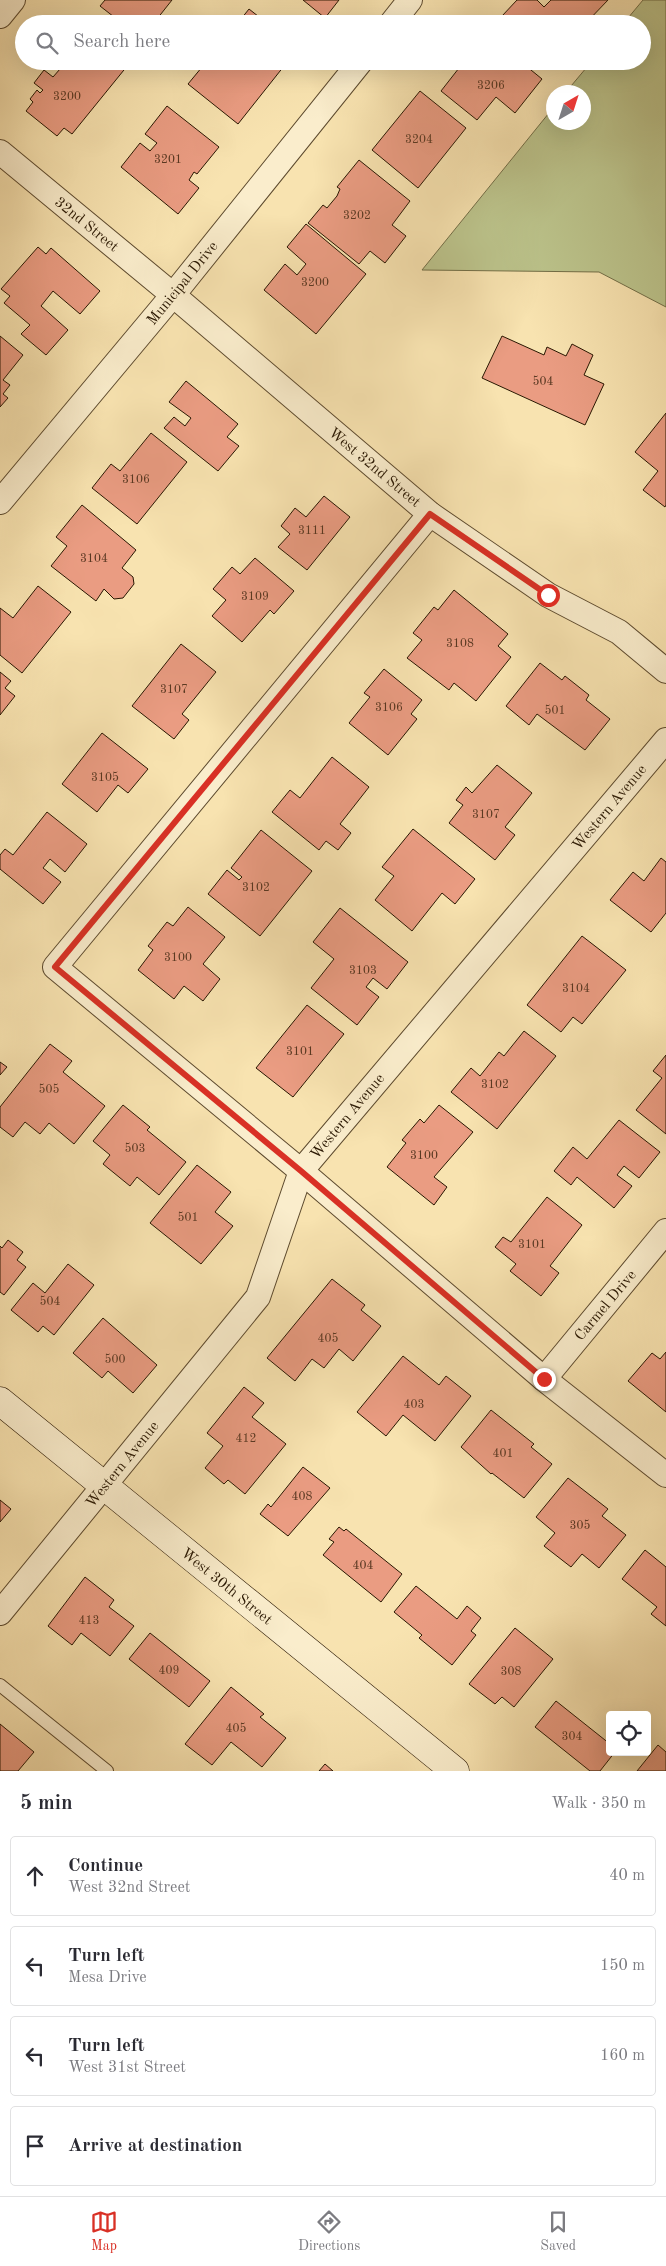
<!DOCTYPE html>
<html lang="en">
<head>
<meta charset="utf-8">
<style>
	body { margin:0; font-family:"Old Standard TT",serif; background:#f7f7f7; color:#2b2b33 }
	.controls { position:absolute; right:15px; bottom:15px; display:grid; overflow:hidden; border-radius:5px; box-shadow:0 5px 20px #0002 }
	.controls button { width:45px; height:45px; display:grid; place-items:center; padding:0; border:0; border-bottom:1px solid #e1e1e2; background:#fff; color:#2b2b33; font:25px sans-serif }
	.compass { position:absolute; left:546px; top:85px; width:45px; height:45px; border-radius:50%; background:#fff; box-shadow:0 5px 20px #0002; rotate:39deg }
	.stop { position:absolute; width:15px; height:15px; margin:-11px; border:4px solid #d93025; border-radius:50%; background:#fff }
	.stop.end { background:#d93025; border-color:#fff; box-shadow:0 1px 5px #0008 }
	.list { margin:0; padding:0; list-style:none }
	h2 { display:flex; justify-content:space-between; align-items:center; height:65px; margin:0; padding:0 20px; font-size:21px }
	h2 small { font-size:16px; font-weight:400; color:#7c7c81 }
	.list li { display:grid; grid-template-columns:32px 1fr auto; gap:15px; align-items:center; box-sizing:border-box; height:80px; margin:0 10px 10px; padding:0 10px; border:1px solid #e1e1e2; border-radius:5px }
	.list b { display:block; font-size:19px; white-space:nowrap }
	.list p { margin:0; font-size:16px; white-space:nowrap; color:#7c7c81 }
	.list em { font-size:16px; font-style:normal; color:#7c7c81 }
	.icon { flex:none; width:28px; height:28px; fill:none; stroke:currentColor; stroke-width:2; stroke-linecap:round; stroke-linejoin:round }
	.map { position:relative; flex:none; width:666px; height:1771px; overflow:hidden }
	.search { position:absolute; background:#fff; box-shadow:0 5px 20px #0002; left:15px; right:15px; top:15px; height:55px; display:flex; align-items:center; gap:12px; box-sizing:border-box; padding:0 18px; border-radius:28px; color:#7c7c81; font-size:19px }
	.sheet { height:425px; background:#fff }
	nav { display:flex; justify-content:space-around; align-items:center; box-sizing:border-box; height:70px; border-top:1px solid #e1e1e2; background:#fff; font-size:14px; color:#7c7c81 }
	nav a { display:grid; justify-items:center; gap:2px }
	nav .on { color:#d93025 }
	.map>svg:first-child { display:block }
	.green { fill:#bcc48c; stroke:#726e47 }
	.building { fill:#ea9c82; stroke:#291702 }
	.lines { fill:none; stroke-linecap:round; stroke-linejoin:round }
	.lane-casing { stroke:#5d4a2e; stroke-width:14 }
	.street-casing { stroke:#5d4a2e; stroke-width:26 }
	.secondary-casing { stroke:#291702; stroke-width:29 }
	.lane { stroke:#faedcc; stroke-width:12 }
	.street { stroke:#faedcc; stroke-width:24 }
	.secondary { stroke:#faedcc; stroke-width:28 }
	.route { stroke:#d93025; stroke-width:6 }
	.labels { text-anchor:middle; stroke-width:5; stroke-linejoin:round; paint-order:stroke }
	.number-label { font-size:12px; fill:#593822 }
	.street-label { font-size:15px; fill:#291702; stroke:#faedcc }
</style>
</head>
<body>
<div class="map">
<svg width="666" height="1771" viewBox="0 0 666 1771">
	<rect width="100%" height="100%" fill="#f8e3b0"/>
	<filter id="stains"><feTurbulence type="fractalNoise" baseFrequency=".004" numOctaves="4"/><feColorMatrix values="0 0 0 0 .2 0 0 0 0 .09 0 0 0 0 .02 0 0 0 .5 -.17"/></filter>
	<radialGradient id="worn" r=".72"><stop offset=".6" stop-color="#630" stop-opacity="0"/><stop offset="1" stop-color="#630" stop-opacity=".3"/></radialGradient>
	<polygon class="green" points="643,0 666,0 666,307 599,272 422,270 553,108 554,122 584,122 584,92 566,92 592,61 642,61 642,24 623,24"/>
	<g class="building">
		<polygon points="105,0 172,0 153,24 123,24 100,6"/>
		<polygon points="303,0 339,0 325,18"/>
		<polygon points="517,0 537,0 544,7 551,0 608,0 585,24 511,24 502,16"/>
		<polygon points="249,9 268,24 237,24"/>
		<polygon points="57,61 124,61 128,65 72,134 64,128 57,136 26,111 33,102 30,99 37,90 40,93 43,90 34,83 44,70 53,77 60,69 56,67 59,63"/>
		<polygon points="207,61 288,61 238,124 188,84"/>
		<polygon points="450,61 520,61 542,79 515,113 496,97 477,120 441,91 459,68"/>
		<polygon points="420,91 466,128 418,188 372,150"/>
		<polygon points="167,106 219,147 197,174 194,172 189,180 199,188 178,214 121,167 140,143 150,151 157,143 145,134"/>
		<polygon points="359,160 410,201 392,225 406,236 385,263 370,251 359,264 308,223 323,205 327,208 337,196 340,189 337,187"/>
		<polygon points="306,224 366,274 316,334 264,290 285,264 297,275 306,264 287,247"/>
		<polygon points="38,247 46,254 51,248 100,291 80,314 53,291 41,306 68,330 46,355 21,334 30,325 4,303 10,296 1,289"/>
		<polygon points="0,336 23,355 3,380 10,385 3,394 8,398 0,407"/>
		<polygon points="502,336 544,355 547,347 566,356 572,344 593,355 584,375 604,384 585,425 482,378"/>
		<polygon points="186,381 238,424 227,437 239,446 218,471 164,428 174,417 185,426 191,418 169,402"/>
		<polygon points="666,413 666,505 665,507 643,490 658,471 635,452"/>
		<polygon points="151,433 187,462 137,524 92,488 111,464 120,471"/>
		<polygon points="324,496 350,517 307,570 278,547 290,534 281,526 295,508 306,517"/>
		<polygon points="82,505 136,550 122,568 133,577 134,584 123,598 114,599 104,589 96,601 51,566 67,546 56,537"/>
		<polygon points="255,558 294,591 274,614 270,610 242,642 212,616 226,600 213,589 232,567 240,574"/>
		<polygon points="38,586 71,612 22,673 0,655 0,608 13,618"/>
		<polygon points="454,590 508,634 498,646 511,657 476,701 454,683 449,690 407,658 422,640 413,633 434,607 438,610"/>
		<polygon points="181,644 216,672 182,714 189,720 174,739 132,706"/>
		<polygon points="540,663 562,680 565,676 589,695 586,700 610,719 585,750 537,714 529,725 506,706"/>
		<polygon points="384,669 422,700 411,714 417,719 388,755 349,723 370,697 364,693"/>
		<polygon points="0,672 11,681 5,688 15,696 0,715"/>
		<polygon points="102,733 148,769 128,793 118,785 97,812 62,784"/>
		<polygon points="332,757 369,787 340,824 351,833 338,850 326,841 319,850 272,812 290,790 300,798"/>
		<polygon points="497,765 532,793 505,827 515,835 495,860 449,823 463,805 456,800 466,787 472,793"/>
		<polygon points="47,812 87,844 65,872 50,859 43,868 61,882 43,904 0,869 0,855 5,849 13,855"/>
		<polygon points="413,829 475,879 455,904 442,893 412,931 375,900 394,876 382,867"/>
		<polygon points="261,830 312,871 260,936 208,894 227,870 239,880 242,877 231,868"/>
		<polygon points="661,858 666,862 666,913 651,932 610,900 633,872 644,881"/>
		<polygon points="188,907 225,937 203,964 220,979 203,1001 184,986 174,999 138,970 153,950 148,946 167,922 173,926"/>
		<polygon points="340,908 408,962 387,989 373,978 366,987 379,997 357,1025 311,988 334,959 313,942"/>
		<polygon points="582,936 626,970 582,1024 573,1017 561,1032 527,1005"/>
		<polygon points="307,1005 344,1034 293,1097 256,1068"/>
		<polygon points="524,1031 556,1056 497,1129 451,1092 471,1068 480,1076 499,1052 504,1056"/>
		<polygon points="50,1044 72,1061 63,1072 105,1106 74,1144 49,1123 40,1134 25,1122 13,1137 0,1127 0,1107"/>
		<polygon points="666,1055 666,1134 636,1110 662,1078 653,1071"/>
		<polygon points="0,1062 7,1067 0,1075"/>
		<polygon points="123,1105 150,1127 147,1130 186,1162 159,1195 137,1177 130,1186 103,1164 110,1155 93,1141"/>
		<polygon points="439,1105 473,1132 434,1177 447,1187 434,1205 387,1167 406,1143 402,1140 420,1119 424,1123"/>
		<polygon points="619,1120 660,1152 639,1178 624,1166 617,1175 632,1186 614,1208 577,1177 571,1185 554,1171 573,1147 587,1159"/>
		<polygon points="197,1165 231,1192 215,1212 233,1226 201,1264 150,1223"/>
		<polygon points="547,1197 582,1225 550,1266 559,1273 541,1296 510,1271 516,1264 495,1247 503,1237 511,1242"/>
		<polygon points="8,1240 23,1252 17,1260 26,1267 4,1295 0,1292 0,1246 2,1248"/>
		<polygon points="68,1264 94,1285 54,1335 43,1326 38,1332 11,1310 33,1283 45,1293"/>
		<polygon points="332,1279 365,1305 361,1310 381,1326 353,1361 339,1349 324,1368 312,1359 295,1381 267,1358"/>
		<polygon points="103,1318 157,1365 133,1393 108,1371 102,1378 73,1353"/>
		<polygon points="666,1352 666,1412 628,1381 652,1353 660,1359"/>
		<polygon points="403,1356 439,1385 446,1376 471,1396 435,1441 403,1415 386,1436 357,1412"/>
		<polygon points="244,1387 264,1403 252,1417 286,1444 245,1494 228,1480 224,1484 205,1468 223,1446 207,1433"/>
		<polygon points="491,1410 534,1444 531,1447 552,1464 524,1498 492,1473 491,1474 461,1447"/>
		<polygon points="303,1467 330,1488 288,1536 260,1514 268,1504 271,1507"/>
		<polygon points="568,1478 608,1509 602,1516 626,1535 599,1568 582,1554 571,1567 544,1546 555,1533 536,1517"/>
		<polygon points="0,1500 11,1509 0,1522"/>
		<polygon points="339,1527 344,1531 346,1529 402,1574 381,1602 323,1555 334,1542 329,1539"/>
		<polygon points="645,1550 666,1567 666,1626 651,1614 657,1607 622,1579"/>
		<polygon points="85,1577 114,1600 109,1607 134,1626 110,1656 81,1633 72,1645 48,1626"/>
		<polygon points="416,1586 457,1619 467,1606 481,1618 471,1631 476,1635 452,1665 419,1638 422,1635 394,1612"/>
		<polygon points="515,1628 553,1659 514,1707 502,1697 495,1704 469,1684"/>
		<polygon points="150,1633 210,1681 189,1707 129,1659"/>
		<polygon points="231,1687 264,1714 260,1717 286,1738 262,1767 231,1742 212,1765 185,1744"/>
		<polygon points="556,1701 610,1744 610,1752 615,1752 600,1771 590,1771 535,1727"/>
		<polygon points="0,1724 34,1752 18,1771 0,1771"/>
		<polygon points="658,1745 666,1752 666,1771 637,1771"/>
		<polygon points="325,1764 333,1771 319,1771"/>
	</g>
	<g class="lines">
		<g class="lane-casing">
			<polyline id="lane" points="0,1685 107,1771"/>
		</g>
		<g class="street-casing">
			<g id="street">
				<polyline points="0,16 13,0"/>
				<polyline points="391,24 410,0"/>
				<polyline points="0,152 173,295 430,514 548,595 619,632 666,671"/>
				<polyline points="0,502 173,295 361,61"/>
				<polyline points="430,514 55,967 301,1171 544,1379 666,1475"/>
				<polyline points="544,1379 666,1231"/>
				<polyline points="0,1613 258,1297 301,1171 666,740"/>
			</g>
		</g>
		<g class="secondary-casing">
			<polyline id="secondary" points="0,1401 455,1771"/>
		</g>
		<use href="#lane" class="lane"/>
		<use href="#street" class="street"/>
		<use href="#secondary" class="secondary"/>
	</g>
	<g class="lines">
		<polyline class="route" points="544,1379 301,1171 55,967 430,514 548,595"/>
	</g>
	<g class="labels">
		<g class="number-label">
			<text x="491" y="89">3206</text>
			<text x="67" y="100">3200</text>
			<text x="419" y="143">3204</text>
			<text x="168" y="163">3201</text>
			<text x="357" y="219">3202</text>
			<text x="315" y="286">3200</text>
			<text x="543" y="385">504</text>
			<text x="136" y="483">3106</text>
			<text x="312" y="534">3111</text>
			<text x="94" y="562">3104</text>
			<text x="255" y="600">3109</text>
			<text x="460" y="647">3108</text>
			<text x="174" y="693">3107</text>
			<text x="389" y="711">3106</text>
			<text x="555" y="714">501</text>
			<text x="105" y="781">3105</text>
			<text x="486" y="818">3107</text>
			<text x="256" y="891">3102</text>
			<text x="178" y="961">3100</text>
			<text x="363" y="974">3103</text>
			<text x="576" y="992">3104</text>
			<text x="300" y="1055">3101</text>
			<text x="495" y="1088">3102</text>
			<text x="49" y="1093">505</text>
			<text x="135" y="1152">503</text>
			<text x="424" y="1159">3100</text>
			<text x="188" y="1221">501</text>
			<text x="532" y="1248">3101</text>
			<text x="50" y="1305">504</text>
			<text x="328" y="1342">405</text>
			<text x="115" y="1363">500</text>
			<text x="414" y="1408">403</text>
			<text x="246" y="1442">412</text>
			<text x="503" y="1457">401</text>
			<text x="302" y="1500">408</text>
			<text x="580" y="1529">305</text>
			<text x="363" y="1569">404</text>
			<text x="89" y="1624">413</text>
			<text x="169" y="1674">409</text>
			<text x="511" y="1675">308</text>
			<text x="236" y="1732">405</text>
			<text x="572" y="1740">304</text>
		</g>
		<g class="street-label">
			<text transform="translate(87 224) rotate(39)" y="5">32nd Street</text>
			<text transform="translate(182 283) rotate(-51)" y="5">Municipal Drive</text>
			<text transform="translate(375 467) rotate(40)" y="5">West 32nd Street</text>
			<text transform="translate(609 807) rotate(-50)" y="5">Western Avenue</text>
			<text transform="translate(347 1116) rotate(-50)" y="5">Western Avenue</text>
			<text transform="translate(605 1305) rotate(-50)" y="5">Carmel Drive</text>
			<text transform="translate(122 1464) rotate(-51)" y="5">Western Avenue</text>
			<text transform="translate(227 1586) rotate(39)" y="5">West 30th Street</text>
		</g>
	</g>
	<rect width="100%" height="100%" filter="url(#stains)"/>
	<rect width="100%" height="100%" fill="url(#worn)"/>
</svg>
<div class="controls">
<button><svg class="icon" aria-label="locate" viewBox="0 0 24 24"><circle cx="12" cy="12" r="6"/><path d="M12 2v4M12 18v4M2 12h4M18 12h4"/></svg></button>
</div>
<svg class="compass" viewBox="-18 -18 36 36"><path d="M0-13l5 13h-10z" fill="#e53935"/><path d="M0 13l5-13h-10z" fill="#7c7c81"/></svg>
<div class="stop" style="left:548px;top:595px"></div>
<div class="stop end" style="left:544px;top:1379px"></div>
<div class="search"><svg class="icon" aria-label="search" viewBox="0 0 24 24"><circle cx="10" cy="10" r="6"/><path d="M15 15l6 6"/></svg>Search here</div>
</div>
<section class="sheet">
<h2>5 min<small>Walk · 350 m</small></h2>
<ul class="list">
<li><svg class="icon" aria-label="ahead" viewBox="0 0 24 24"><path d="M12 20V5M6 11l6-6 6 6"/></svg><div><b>Continue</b><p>West 32nd Street</p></div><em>40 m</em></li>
<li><svg class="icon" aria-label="left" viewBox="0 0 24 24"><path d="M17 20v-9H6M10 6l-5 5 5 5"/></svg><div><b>Turn left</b><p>Mesa Drive</p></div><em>150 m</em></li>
<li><svg class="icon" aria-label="left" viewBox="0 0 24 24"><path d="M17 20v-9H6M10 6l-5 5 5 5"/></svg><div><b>Turn left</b><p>West 31st Street</p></div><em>160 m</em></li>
<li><svg class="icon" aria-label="arrive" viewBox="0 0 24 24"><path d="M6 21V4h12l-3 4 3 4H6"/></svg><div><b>Arrive at destination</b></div></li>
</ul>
</section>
<nav>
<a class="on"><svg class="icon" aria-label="map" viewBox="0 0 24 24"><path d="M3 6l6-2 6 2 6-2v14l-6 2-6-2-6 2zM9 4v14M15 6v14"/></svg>Map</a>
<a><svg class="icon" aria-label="directions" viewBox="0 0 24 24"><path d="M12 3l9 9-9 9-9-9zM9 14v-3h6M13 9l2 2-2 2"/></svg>Directions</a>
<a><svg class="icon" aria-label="saved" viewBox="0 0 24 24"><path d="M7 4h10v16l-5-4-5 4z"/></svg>Saved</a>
</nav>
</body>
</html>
